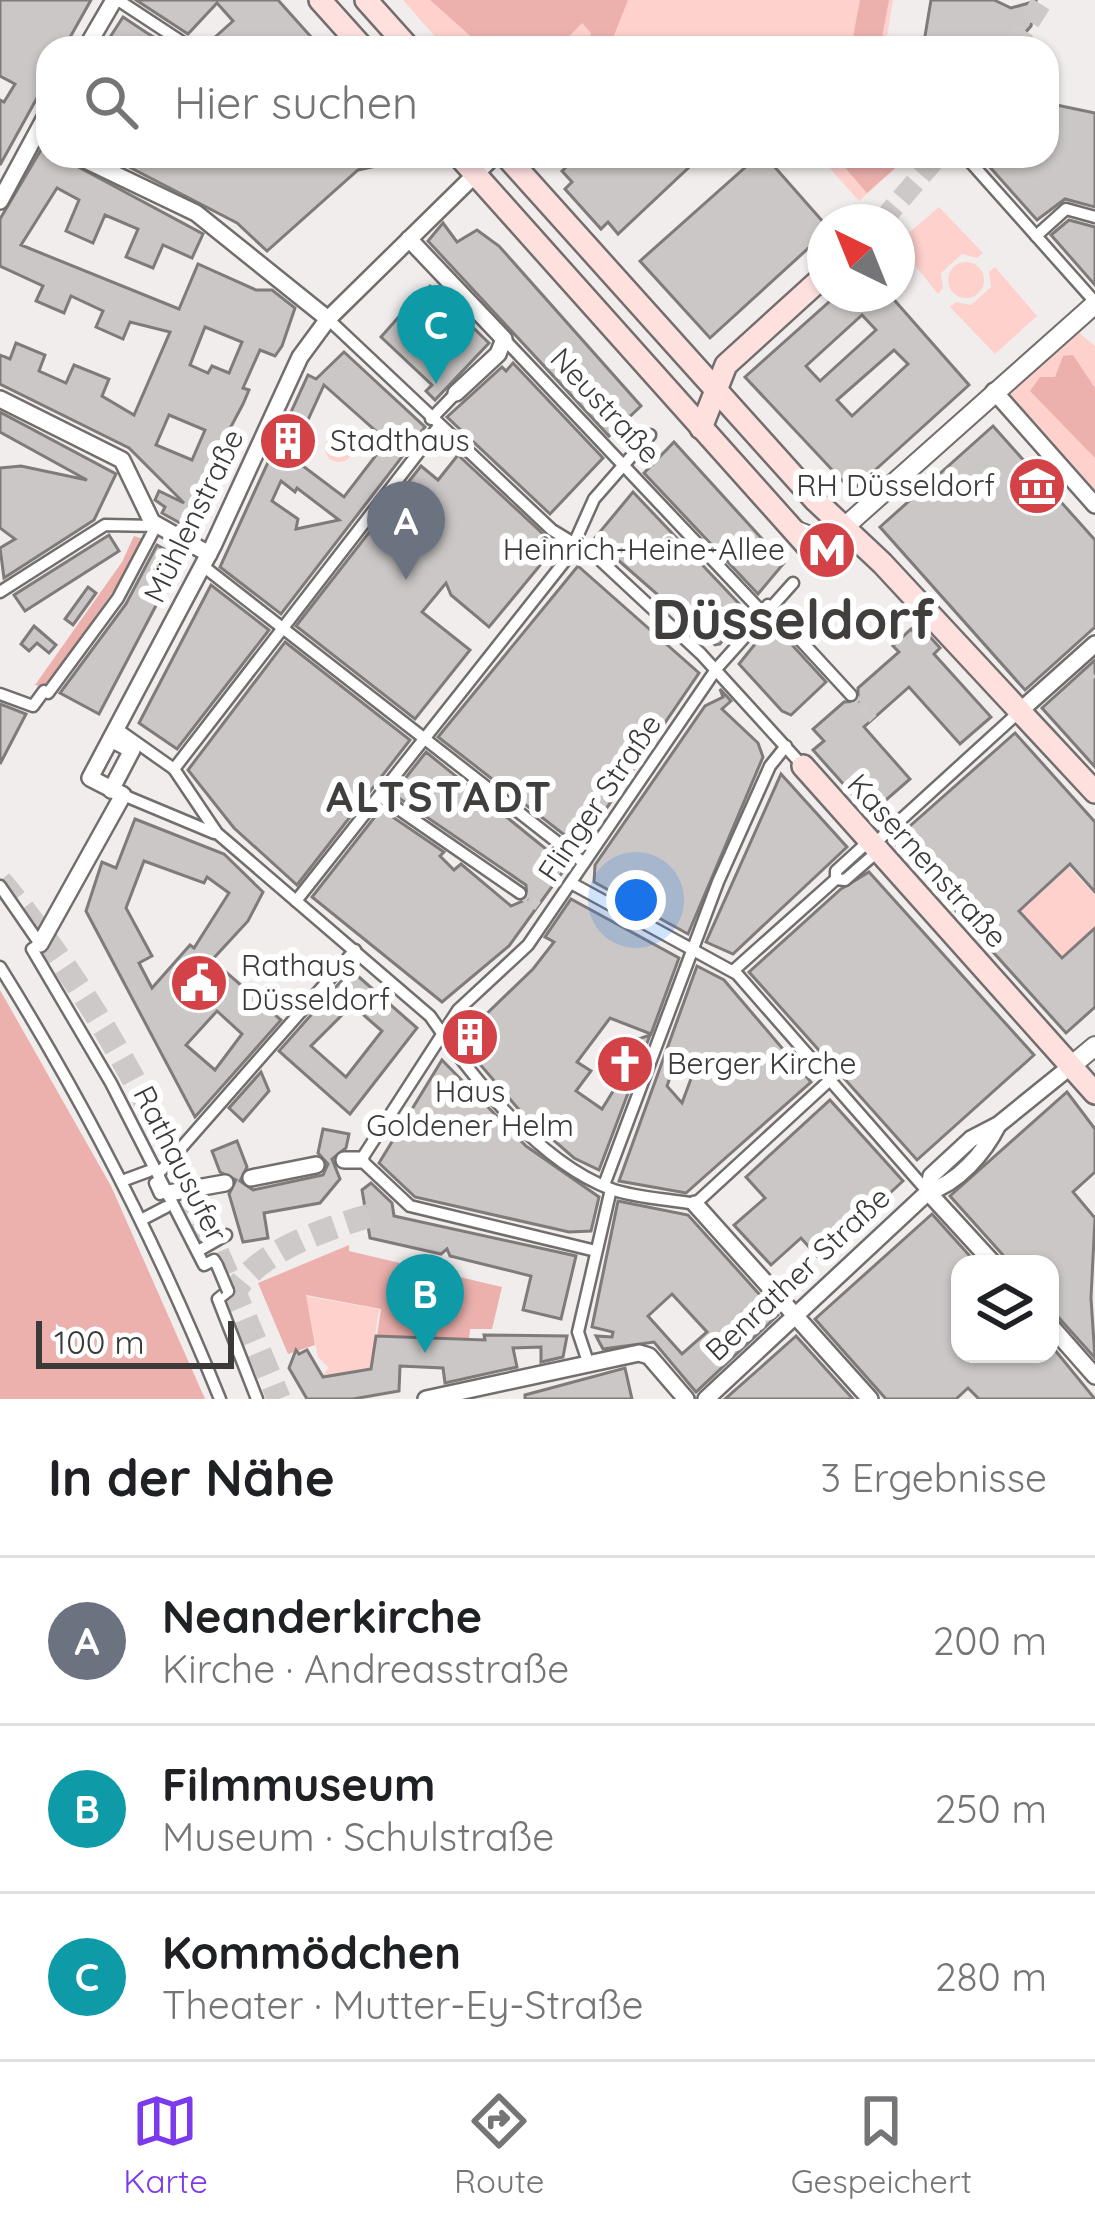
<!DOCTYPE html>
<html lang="de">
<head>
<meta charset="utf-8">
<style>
	body { margin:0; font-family:Quicksand,sans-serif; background:#f6f6f6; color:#202124 }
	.controls { position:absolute; right:36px; bottom:36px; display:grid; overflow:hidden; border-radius:24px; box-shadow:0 3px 9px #0004 }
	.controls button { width:108px; height:108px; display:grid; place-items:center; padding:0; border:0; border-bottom:3px solid #e0e0e0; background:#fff; color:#202124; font:60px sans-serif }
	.compass { position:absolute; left:807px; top:204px; width:108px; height:108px; border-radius:50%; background:#fff; box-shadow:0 3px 9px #0004; rotate:317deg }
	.scale { position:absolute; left:36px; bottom:30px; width:198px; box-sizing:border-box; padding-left:12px; border:6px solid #3b3a39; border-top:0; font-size:33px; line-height:42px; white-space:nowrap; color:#3b3a39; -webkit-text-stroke:9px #fff; paint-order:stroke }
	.you { position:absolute; left:636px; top:900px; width:42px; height:42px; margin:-30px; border:9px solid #fff; border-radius:50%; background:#1a73e8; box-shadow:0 0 0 18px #1a73e833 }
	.badge { display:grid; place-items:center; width:78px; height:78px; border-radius:50%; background:#7c3aed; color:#fff; font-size:39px; font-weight:700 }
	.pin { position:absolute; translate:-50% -99px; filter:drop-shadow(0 3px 6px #0008) }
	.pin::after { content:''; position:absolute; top:63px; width:42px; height:36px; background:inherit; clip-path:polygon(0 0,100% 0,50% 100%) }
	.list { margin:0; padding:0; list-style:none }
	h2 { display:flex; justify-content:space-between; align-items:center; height:156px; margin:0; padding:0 48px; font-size:51px }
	h2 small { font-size:39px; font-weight:400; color:#757577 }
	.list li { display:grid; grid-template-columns:78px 1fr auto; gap:36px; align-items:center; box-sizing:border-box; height:168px; padding:0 48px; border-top:3px solid #e0e0e0 }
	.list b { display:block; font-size:45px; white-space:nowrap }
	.list p { margin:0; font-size:39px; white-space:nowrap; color:#757577 }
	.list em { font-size:39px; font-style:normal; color:#757577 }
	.icon { flex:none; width:66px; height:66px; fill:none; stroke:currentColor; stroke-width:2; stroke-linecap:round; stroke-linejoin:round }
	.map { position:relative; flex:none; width:1095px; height:1399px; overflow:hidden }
	.search { position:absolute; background:#fff; box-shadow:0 3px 9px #0004; left:36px; right:36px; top:36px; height:132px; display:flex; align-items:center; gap:30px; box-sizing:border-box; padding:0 42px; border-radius:36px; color:#757577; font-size:45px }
	.sheet { height:660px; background:#fff }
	nav { display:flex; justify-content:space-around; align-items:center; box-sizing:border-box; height:168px; border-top:3px solid #e0e0e0; background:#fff; font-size:33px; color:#757577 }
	nav a { display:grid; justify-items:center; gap:6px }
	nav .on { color:#7c3aed }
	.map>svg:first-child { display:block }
	.green { fill:#fed1cd }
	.water { fill:#ecb1ad }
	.building { fill:#cac7c6; stroke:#7f7b7b; stroke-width:3; fill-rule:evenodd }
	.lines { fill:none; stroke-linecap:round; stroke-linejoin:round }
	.pedestrian-tunnel { stroke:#cdc9c8; stroke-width:10; stroke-dasharray:10 5; stroke-linecap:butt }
	.secondary-tunnel { stroke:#cdc9c8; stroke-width:21; stroke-dasharray:21 10; stroke-linecap:butt }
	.trunk-tunnel { stroke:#cdc9c8; stroke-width:24; stroke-dasharray:24 12; stroke-linecap:butt }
	.pedestrian-casing { stroke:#716e6d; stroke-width:15 }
	.minor-casing { stroke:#716e6d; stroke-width:20 }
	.tertiary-casing { stroke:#716e6d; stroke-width:22 }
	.secondary-casing { stroke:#716e6d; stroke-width:26 }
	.pedestrian { stroke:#fff; stroke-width:10 }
	.minor { stroke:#fff; stroke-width:15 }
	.tertiary { stroke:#fff; stroke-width:18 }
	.secondary { stroke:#fee0df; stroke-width:21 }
	.pedestrian-bridge-casing { stroke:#716e6d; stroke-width:15; stroke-linecap:butt }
	.pedestrian-bridge { stroke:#fff; stroke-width:10 }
	.labels { text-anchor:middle; stroke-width:12; stroke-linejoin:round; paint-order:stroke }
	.street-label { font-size:30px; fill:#3b3a39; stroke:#fff }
	.poi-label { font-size:30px; fill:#3b3a39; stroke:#fff; text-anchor:start }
	.district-label { font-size:42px; font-weight:bold; letter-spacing:3px; fill:#413e3e; stroke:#fff }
	.town-label { font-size:54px; font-weight:bold; fill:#413e3e; stroke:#fff }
</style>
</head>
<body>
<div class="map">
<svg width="1095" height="1399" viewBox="0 0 1095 1399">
	<rect width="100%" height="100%" fill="#f1edec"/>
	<g class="green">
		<polygon points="403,0 893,0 885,48 696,44 445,48"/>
		<polygon points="819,156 891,156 899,165 859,201"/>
		<polygon points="939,207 983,253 977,258 962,254 941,273 943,288 938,294 897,243"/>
		<circle cx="966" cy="280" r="18"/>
		<polygon points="995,267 1037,316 995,354 950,307 956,302 971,305 991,287 989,272"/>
		<polygon points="1077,331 1095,346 1095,496 1009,396"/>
		<circle cx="339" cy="448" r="14"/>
		<polygon points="1069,867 1095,895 1095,927 1063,956 1021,911"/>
		<polygon points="306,1296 379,1309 370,1369 319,1379 329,1368 318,1357"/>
	</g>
	<g class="water">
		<polygon points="430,0 628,0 609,48 588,48 591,33 582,23 558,48 484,48"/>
		<polygon points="860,0 889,0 880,48 851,48"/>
		<polygon points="835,156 884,156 895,168 867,193"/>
		<polygon points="1073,355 1095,388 1095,458 1030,391 1040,377 1055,377 1063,356"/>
		<polygon points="134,536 143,539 131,566 45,687 35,685 122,562"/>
		<polygon points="0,990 111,1186 205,1399 0,1399"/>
		<polygon points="349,1245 349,1251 502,1287 492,1329 470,1329 469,1339 377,1336 381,1309 306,1295 315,1345 288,1354 258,1283"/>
	</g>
	<g class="building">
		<polygon points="0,0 91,0 64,48 48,48 48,78 0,165 0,100 4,102 15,84 0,76"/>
		<polygon points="136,0 278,0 321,48 286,48 278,39 268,48 232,48 229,43 203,48 233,21 217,3 188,34"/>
		<polygon points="931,0 994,0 1011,8 1036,1 1031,26 1012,48 923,48"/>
		<polygon points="123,17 147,33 173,48 103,48"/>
		<polygon points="1047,103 1095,113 1095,207 1065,199 1037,220 980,156 1047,156"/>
		<path d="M48,138V156H58L203,234L192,258L163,245L153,268L126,257L138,229L105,215L93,243L66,231L79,200L57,188L21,245L179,309L198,264L256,290H272L295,308L282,346L275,356L260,350L243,388L249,390L243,404L209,468L224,475L203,524L180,523L162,513L165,507L155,500L159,491L184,503L129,448L0,384V355L10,359L16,343L45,355L39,371L66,383L74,365L109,379L102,396L134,415L170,332L130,322L123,339L96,327L103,311L71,296L64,313L36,301L43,286L0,266V219ZM205,327L242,342L229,373L212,366L208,373L190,365ZM169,415L205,430L192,460L156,445Z"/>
		<polygon points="108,156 398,156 399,161 358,170 267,251 237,223"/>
		<polygon points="578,156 701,156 618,234 608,222 601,229 565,189 572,182 562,171"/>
		<polygon points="758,156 765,156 825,224 825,233 710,338 640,261"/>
		<polygon points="1069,220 1095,227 1095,285 1051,235"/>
		<polygon points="443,223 457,242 477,230 499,246 641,406 609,436 428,241"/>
		<polygon points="430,286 489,343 435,400 426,391 432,385 381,337 403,312 410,318 414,302"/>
		<path d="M838,294H889L969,385L852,491L745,377ZM862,315L876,330L820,381L806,366ZM894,350L908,364L852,416L837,400Z"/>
		<path d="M344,352L425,427L281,614L220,567L308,375L316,379ZM324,385L387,441L344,497L291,457ZM281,481L295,492L297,488L339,520L296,529L298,519L272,501Z"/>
		<polygon points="513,363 603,458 550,514 447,417 502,367 506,371"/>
		<polygon points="0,412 116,474 94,520 4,578 0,548 15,539 0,528 0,468 21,466 87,480 0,432"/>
		<polygon points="993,426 1095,540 1095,627 1025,690 880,527"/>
		<polygon points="674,442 784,563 758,594 644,473"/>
		<polygon points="458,455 556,546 489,627 451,595 446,583 422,612 470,650 415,719 296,626 421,466 438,480"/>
		<polygon points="633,492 746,611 720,644 715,645 594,539"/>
		<polygon points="109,535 119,551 25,611 14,595"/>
		<polygon points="157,545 181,558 99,714 60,693 126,604"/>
		<polygon points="578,566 699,673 580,847 438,737"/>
		<polygon points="211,585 269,630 177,749 139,723"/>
		<polygon points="88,587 96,593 73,625 65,619"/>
		<polygon points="772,623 826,682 791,715 782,711 739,664"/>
		<polygon points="34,626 56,645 49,653 37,643 29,651 21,644"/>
		<polygon points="911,629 917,636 924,630 940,648 934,654 991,717 960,744 909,687 864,727 910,779 870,814 813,750 824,741 813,729 844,702 858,701 858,688 899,652 893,646"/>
		<polygon points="285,642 410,740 297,885 234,828 188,770"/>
		<polygon points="1095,660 1095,767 1042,708"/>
		<polygon points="720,689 731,701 722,709 758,743 763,757 688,934 594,882 595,865 705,706 723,697"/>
		<polygon points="0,704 26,714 0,764"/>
		<polygon points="1015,733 1095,822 1095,892 1070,864 1019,911 1062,958 1095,928 1095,1007 1066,1033 893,841"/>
		<polygon points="426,752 567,866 509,946 442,1002 312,897 381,809 444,852 440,856 454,870 461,864 511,906 527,899 526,885 393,794"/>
		<polygon points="781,774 847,847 733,954 706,942"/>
		<path d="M135,819L224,854L263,892L248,921L212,960L281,1020L195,1117L86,911L102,862L116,868ZM144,861L204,883L207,877L229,893L194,948L190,945L152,988L139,963L152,956L126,908ZM217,1011L242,1034L215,1070L186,1045Z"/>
		<polygon points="869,872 1034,1055 917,1160 749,972 841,889"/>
		<polygon points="571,899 679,958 651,1034 610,1018 577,1062 591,1071 576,1091 602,1109 618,1083 605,1073 627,1043 650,1035 599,1170 574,1158 521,1112 454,1034 468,1018 475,1025 533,969 554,942 545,937"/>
		<path d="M697,966L724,980L811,1082L686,1193L619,1181ZM675,1063L692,1076L682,1103L667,1086Z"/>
		<path d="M351,970L417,1028L350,1114L279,1051ZM352,1005L382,1031L346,1077L311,1046Z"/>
		<polygon points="442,1060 526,1146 599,1197 591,1231 569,1232 415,1197 379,1163"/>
		<polygon points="261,1072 269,1091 243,1121 229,1108"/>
		<polygon points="1067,1092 1095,1129 1095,1172 1073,1192 1095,1218 1091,1298 1095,1358 1050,1308 1050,1264 1011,1264 950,1196"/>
		<polygon points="830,1100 903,1181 819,1258 801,1238 771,1265 734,1225 765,1198 746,1177"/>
		<polygon points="323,1129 349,1134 346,1148 332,1159 340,1179 320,1203 264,1213 268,1238 243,1242 229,1194 236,1180 220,1172 212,1151 237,1141 247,1167 240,1181 253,1190 323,1175 328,1164 318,1153"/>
		<polygon points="371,1183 392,1203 394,1216 576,1256 561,1319 523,1310 531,1276 450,1256 447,1249 441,1254 370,1238 362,1190"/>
		<path d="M618,1201L688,1215L778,1315L696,1392L654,1342L603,1349L596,1336L612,1337L613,1332L592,1327ZM672,1294L707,1332L682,1354L648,1316Z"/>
		<polygon points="932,1214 977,1264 960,1264 960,1354 1050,1354 1050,1344 1095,1399 979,1399 968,1388 956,1399 886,1399 815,1319"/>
		<polygon points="484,1335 567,1336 563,1357 541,1362 541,1347 513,1348 517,1367 445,1383 443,1368 400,1366 399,1391 353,1399 307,1399 289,1368 296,1350 299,1354 307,1350 323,1377 371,1369 376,1336 485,1340"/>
		<polygon points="796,1336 853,1399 725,1399 759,1369"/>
		<polygon points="625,1368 632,1399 525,1399 525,1395"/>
	</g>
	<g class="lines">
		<g class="pedestrian-tunnel">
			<polyline points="1075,662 1095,683"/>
			<polyline points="851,695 873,719"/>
			<polyline points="520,893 538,906"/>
		</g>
		<g class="secondary-tunnel">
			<polyline points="1013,48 1043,0"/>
			<polyline points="881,222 938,156"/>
		</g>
		<g class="trunk-tunnel">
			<path d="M0,881C129,1034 203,1216 279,1399"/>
			<path d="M230,1301C249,1253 325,1229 372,1215"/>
		</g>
		<g class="pedestrian-casing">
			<g id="pedestrian">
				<polyline points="118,0 191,48"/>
				<polyline points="965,156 1095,302"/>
				<polyline points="1036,236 1066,209 1095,217"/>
				<polyline points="328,319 552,530 598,558 701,654 803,766"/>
				<polyline points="504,339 762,612"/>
				<polyline points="431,419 456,393"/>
				<polyline points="203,566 584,863"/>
				<polyline points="0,592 105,525 156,526 118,598 48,693"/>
				<polyline points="768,605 851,695"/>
				<polyline points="0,694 33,706 44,691"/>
				<path d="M116,728L174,769L217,833L430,1016C472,1077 538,1162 611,1189C636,1198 668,1199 695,1204L831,1079"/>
				<polyline points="174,769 439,426"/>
				<polyline points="123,795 214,833"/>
				<polyline points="381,797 520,893"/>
				<polyline points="873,845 1019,712"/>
				<polyline points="836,879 845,880 877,852"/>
				<polyline points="571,883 737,974 928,1192"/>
				<polyline points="0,886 40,944 32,949 111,1083 204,1265 214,1260 217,1265"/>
				<polyline points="296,901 568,557 594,499 650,435"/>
				<path d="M0,967C86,1105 159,1248 220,1399"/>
				<polyline points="733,971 836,879 836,871 869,841"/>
				<polyline points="159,1173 355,950"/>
				<polyline points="122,1181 149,1171"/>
				<polyline points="155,1183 160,1194"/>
				<polyline points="604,1185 718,882 770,766 786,746"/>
				<polyline points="141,1220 166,1207"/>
				<polyline points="198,1251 226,1235"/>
				<polyline points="596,1251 410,1206 361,1160 458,1010 528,945 717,668 793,583"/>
				<polyline points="228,1291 218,1299 257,1399"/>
				<polyline points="589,1365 578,1332 611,1189"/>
			</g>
		</g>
		<g class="minor-casing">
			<g id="minor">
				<polyline points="86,48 114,0"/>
				<polyline points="77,156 196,213 328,319"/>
				<polyline points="0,201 48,112"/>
				<polyline points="409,239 504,339 498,354 456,393"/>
				<polyline points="994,391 1095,505"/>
				<polyline points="0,399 122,460 152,522 209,554"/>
				<polyline points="1021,710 1095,644"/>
				<polyline points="111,790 132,750 111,739"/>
				<polyline points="40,944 123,795 90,778 213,546 300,357 328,319 494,156"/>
				<polyline points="344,1160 361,1160"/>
				<polyline points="251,1178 316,1165"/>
				<polyline points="928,1192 931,1176 971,1139 998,1125 1071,1066"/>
				<polyline points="928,1192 994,1264"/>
				<polyline points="169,1193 225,1183"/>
				<polyline points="695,1204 870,1399"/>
				<polyline points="1050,1325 1095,1376"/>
				<polyline points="426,1399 639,1353 649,1356 686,1399"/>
				<path d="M706,1399L928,1192C958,1183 984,1153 998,1125"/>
			</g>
		</g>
		<g class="tertiary-casing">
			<g id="tertiary">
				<polyline points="797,531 818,539 840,531 1095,304"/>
				<polyline points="1071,1066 1095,1046"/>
			</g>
		</g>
		<g class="secondary-casing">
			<g id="secondary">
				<polyline points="320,0 363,48"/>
				<polyline points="366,0 409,48"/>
				<polyline points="459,156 812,551"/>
				<polyline points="506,156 815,500 882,563 1095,792"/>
				<polyline points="701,428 726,365 825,275"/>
				<polyline points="803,766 1095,1093"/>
			</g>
		</g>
		<use href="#pedestrian" class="pedestrian"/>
		<use href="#minor" class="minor"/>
		<use href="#tertiary" class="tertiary"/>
		<use href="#secondary" class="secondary"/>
		<g class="pedestrian-bridge-casing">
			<polyline id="pedestrian-bridge" points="217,1265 228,1291"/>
		</g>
		<use href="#pedestrian-bridge" class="pedestrian-bridge"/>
	</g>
	<defs>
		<g id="building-disc" transform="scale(3)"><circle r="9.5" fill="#d24246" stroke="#fff"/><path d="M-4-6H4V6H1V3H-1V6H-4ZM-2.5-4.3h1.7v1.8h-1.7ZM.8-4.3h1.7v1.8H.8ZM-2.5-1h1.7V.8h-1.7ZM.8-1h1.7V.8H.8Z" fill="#fff"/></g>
		<g id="museum-disc" transform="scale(3)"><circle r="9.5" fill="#d24246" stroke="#fff"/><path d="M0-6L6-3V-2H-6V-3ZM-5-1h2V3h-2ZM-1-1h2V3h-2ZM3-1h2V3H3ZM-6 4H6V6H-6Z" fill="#fff"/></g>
		<g id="metro-disc" transform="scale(3)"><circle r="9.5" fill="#d24246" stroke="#fff"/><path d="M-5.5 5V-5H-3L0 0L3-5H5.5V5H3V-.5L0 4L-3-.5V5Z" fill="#fff"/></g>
		<g id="civic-disc" transform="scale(3)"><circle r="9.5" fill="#d24246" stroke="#fff"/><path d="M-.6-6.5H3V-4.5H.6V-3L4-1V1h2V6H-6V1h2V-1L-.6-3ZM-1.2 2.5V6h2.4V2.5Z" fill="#fff"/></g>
		<g id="church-disc" transform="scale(3)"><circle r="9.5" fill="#d24246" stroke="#fff"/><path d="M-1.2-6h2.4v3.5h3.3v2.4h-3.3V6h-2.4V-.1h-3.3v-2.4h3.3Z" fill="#fff"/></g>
	</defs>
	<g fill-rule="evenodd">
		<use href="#building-disc" x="288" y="441"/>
		<use href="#museum-disc" x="1037" y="486"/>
		<use href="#metro-disc" x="827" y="550"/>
		<use href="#civic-disc" x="199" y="983"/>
		<use href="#building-disc" x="470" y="1037"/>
		<use href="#church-disc" x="625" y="1064"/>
	</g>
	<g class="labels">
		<g class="street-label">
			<text transform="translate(605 406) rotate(47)" y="10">Neustraße</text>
			<text transform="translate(194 516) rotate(-64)" y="10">Mühlenstraße</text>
			<text transform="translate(600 798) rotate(-56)" y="10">Flinger Straße</text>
			<text transform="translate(927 861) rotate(48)" y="10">Kasernenstraße</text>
			<text transform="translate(180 1164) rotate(63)" y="10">Rathausufer</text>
			<text transform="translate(798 1274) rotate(-43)" y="10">Benrather Straße</text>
		</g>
		<g class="poi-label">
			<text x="330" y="451">Stadthaus</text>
			<text x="995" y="496" text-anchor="end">RH Düsseldorf</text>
			<text x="785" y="560" text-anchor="end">Heinrich-Heine-Allee</text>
			<text x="241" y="976">Rathaus<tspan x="241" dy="34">Düsseldorf</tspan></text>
			<text x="667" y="1074">Berger Kirche</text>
			<text x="470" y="1102" text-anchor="middle">Haus<tspan x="470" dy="34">Goldener Helm</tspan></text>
		</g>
		<g class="district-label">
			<text x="440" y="812">ALTSTADT</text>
		</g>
		<g class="town-label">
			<text x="793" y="639">Düsseldorf</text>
		</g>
	</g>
</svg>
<div class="controls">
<button><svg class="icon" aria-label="layers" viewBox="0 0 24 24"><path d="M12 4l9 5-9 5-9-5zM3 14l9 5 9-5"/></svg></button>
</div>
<svg class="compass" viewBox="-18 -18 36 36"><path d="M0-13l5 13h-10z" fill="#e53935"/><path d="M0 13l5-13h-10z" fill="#757577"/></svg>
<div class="scale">100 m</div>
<div class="you"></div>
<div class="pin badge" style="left:406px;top:580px;background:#6b7280">A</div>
<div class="pin badge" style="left:425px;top:1353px;background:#0f9aa8">B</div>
<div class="pin badge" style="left:436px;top:384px;background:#0f9aa8">C</div>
<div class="search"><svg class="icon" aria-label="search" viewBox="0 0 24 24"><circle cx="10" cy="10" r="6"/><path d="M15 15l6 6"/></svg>Hier suchen</div>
</div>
<section class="sheet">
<h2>In der Nähe<small>3 Ergebnisse</small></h2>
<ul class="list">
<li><span class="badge" style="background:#6b7280">A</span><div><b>Neanderkirche</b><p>Kirche · Andreasstraße</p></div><em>200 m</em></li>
<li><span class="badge" style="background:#0f9aa8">B</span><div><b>Filmmuseum</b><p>Museum · Schulstraße</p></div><em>250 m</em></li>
<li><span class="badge" style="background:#0f9aa8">C</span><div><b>Kommödchen</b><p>Theater · Mutter-Ey-Straße</p></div><em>280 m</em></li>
</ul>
</section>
<nav>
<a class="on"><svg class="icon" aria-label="map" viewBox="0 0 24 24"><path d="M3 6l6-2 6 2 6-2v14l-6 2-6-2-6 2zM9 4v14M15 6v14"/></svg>Karte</a>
<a><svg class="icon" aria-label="directions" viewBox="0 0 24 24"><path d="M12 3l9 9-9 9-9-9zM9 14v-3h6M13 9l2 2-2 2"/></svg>Route</a>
<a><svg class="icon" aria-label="saved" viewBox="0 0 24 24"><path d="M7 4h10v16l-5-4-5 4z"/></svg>Gespeichert</a>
</nav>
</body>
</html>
